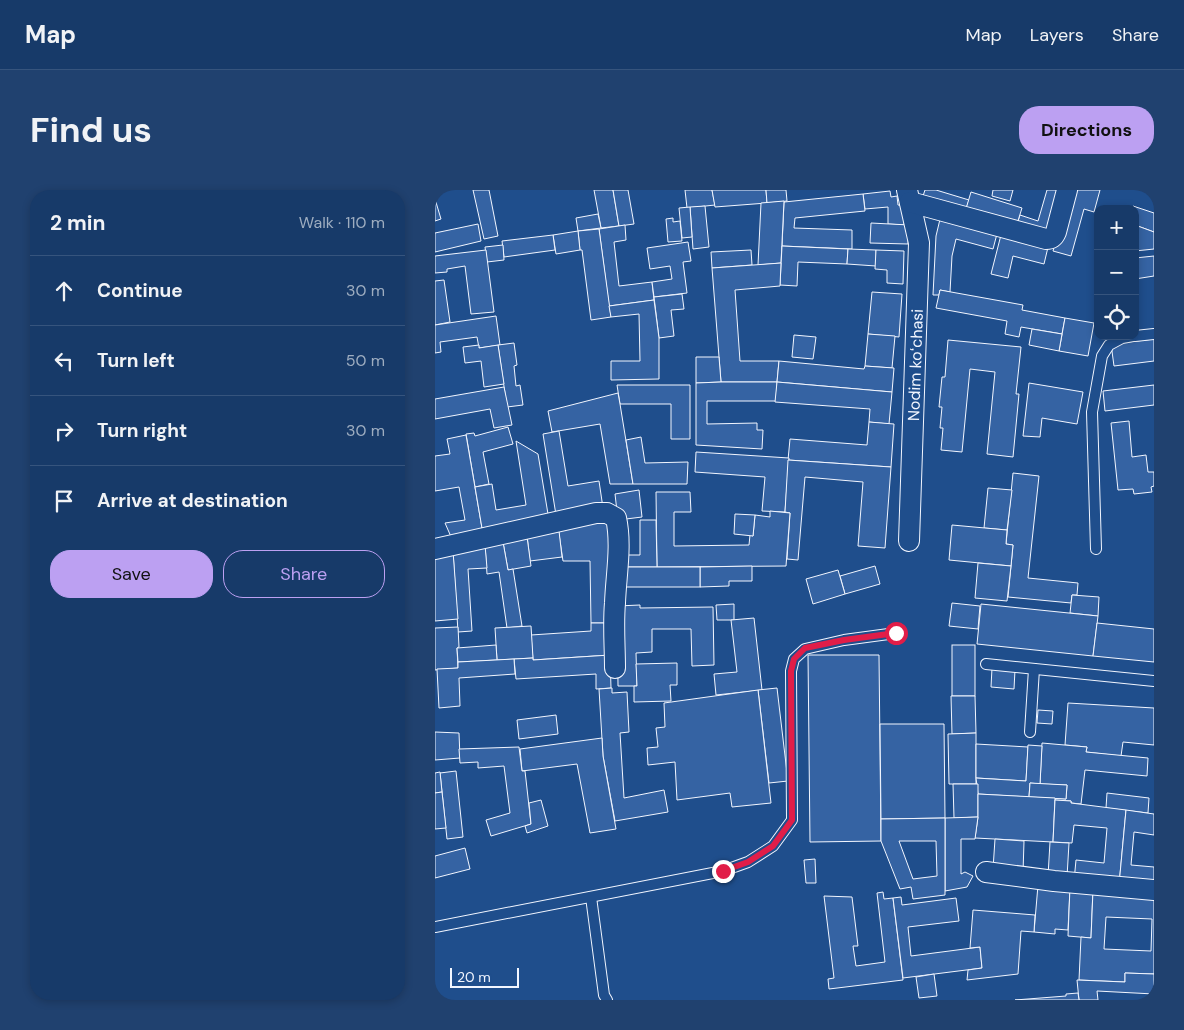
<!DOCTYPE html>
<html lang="en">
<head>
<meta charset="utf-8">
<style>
	body { margin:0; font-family:"DM Sans",sans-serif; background:#20416f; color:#f1f3f6 }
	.controls { position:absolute; right:15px; top:15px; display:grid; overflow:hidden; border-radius:10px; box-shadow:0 2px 8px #0003 }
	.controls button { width:45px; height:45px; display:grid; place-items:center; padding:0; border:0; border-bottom:1px solid #36547d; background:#173a69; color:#f1f3f6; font:25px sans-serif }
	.scale { position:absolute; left:15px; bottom:12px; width:69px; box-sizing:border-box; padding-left:5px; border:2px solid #f2f6ff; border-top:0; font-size:14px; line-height:18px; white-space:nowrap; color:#f2f6ff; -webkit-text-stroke:4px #1f4e8c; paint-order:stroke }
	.stop { position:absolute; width:15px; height:15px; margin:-11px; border:4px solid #e11d48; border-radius:50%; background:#fff }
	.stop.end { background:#e11d48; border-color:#fff; box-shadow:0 1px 5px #0008 }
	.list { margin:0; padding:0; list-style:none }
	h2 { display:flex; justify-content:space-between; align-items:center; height:65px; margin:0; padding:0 20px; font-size:21px }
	h2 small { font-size:16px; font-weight:400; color:#9eadc0 }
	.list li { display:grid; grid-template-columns:32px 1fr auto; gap:15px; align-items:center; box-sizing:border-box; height:70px; padding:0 20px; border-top:1px solid #36547d }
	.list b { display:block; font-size:19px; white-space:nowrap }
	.list em { font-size:16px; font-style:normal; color:#9eadc0 }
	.actions { display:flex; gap:10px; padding:15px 20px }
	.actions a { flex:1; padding:11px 0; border:1px solid #bca0f2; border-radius:20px; text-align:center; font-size:18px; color:#bca0f2 }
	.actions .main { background:#bca0f2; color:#111 }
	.icon { flex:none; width:28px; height:28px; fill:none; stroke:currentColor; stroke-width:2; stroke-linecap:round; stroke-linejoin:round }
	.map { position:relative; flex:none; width:719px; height:810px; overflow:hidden; border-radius:20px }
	header { display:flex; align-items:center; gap:30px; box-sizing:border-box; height:70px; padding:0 25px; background:#173a69; border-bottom:1px solid #36547d }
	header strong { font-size:24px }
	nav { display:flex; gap:28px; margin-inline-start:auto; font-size:18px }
	.intro { display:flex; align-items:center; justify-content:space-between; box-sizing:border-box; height:120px; padding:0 30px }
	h1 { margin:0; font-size:35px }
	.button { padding:12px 22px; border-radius:20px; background:#bca0f2; color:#111; font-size:18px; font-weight:700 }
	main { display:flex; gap:30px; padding:0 30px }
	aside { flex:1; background:#173a69; border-radius:20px; box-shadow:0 2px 8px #0003 }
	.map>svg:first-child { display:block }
	.building { fill:#3563a3; stroke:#f2f6ff; fill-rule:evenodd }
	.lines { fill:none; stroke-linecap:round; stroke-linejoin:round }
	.service-casing { stroke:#f2f6ff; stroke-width:12 }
	.minor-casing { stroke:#f2f6ff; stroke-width:22 }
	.service { stroke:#1f4e8c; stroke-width:10 }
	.minor { stroke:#1f4e8c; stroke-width:20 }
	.route { stroke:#e11d48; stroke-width:6 }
	.labels { text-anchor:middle; stroke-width:4; stroke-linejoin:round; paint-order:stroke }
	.street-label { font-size:16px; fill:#f2f6ff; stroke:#1f4e8c }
</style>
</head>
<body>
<header>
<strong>Map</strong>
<nav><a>Map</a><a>Layers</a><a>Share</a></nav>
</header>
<div class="intro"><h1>Find us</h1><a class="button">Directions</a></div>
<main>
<aside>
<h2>2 min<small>Walk · 110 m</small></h2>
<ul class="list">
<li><svg class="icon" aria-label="ahead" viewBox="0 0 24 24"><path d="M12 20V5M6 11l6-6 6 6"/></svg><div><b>Continue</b></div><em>30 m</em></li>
<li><svg class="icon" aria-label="left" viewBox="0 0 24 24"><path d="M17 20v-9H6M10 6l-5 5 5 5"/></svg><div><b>Turn left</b></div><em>50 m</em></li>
<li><svg class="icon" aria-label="right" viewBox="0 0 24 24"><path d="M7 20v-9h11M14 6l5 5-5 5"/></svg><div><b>Turn right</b></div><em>30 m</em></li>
<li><svg class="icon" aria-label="arrive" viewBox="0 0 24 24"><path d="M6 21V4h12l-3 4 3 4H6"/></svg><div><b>Arrive at destination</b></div></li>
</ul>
<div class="actions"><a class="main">Save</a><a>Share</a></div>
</aside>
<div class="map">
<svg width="719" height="810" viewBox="0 0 719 810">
	<rect width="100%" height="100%" fill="#1f4e8c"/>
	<g class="building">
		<polygon points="38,0 54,0 63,46 49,49"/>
		<polygon points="159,0 178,0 184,36 166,38"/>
		<polygon points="178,0 193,0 199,34 184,36"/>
		<polygon points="250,0 277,0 280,15 252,18"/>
		<polygon points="277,0 331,0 332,13 280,17"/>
		<polygon points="331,0 351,0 352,11 332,13"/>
		<polygon points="490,0 501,0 534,10 530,22 487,9"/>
		<polygon points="558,0 578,0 575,11 557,6"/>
		<polygon points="612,0 626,0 614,47 581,37 585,25 603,31"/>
		<polygon points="635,0 665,0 659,22 649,19 636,66 618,61"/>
		<polygon points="455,1 456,7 462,6 463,15 470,16 469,35 453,34 453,17 430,19 428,4"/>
		<polygon points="536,2 587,18 581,37 530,22"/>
		<polygon points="428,4 430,21 360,28 359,38 417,40 417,59 347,56 349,12"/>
		<polygon points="0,9 6,29 0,31"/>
		<polygon points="349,11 346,73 323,75 326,13"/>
		<polygon points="270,16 274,57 258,59 255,17"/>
		<polygon points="698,16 719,23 719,42 700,35 700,19 698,19"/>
		<polygon points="255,17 257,47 247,48 244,18"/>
		<polygon points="163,24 166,38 143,41 141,28"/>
		<polygon points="506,25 563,40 558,59 521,49 517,66 515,102 505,100 504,105 498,105 501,46"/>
		<polygon points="238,28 238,32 245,31 247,51 233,52 231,29"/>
		<polygon points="436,33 474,35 473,54 435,53"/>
		<polygon points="43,34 46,51 0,62 0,43"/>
		<polygon points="190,35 191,50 179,52 184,96 217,92 219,110 174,116 164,39"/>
		<polygon points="700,35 719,42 719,59 700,61"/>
		<polygon points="164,39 176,127 156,130 147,60 145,60 143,41"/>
		<polygon points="143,41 145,60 121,64 118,45"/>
		<polygon points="567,41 614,53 609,74 578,66 573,88 556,84"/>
		<polygon points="118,45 120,60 69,67 67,51"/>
		<polygon points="253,52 256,71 248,72 252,103 219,107 217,92 237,89 235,76 215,79 212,58"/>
		<polygon points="68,55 69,70 52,72 50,57"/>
		<polygon points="347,56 413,59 412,74 363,72 362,96 345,95"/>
		<polygon points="413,59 441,60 441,76 412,74"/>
		<polygon points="51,60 59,122 36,124 30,76 12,79 12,82 0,83 0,66"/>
		<polygon points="316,60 317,75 277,78 276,62"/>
		<polygon points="441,60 469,61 468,94 452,93 452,80 440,79"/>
		<polygon points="719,66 719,86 700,89 700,68"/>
		<polygon points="346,73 345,96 300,100 305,171 344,171 342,192 286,192 277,78"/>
		<polygon points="9,90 15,132 0,135 0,91"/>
		<polygon points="505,100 588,115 587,120 630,128 627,144 586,137 584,147 570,144 572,131 501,118"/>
		<polygon points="437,102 467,104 464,147 433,144"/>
		<polygon points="247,104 249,119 236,120 239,146 224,148 219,107"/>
		<polygon points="219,110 224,148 224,189 176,190 176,171 205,171 204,124 176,127 174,116"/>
		<polygon points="61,126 65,155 44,158 42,147 5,152 6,162 0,163 0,135"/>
		<polygon points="630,128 659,133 653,166 624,161"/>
		<polygon points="597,139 627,144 624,161 594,155"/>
		<polygon points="433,144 460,146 457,178 430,176"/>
		<polygon points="359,145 381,147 378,169 357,167"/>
		<polygon points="719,149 719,171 679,176 676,154"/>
		<polygon points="513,150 586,157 581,204 584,204 578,267 552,264 560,182 535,179 527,262 506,260 508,238 505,238 507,217 504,217 507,187 510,187"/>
		<polygon points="79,153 82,175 79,176 81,196 85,195 88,215 72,217 63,155"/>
		<polygon points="44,155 44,158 63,155 69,194 49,197 46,171 30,173 28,157"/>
		<polygon points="261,167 284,167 286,192 261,193"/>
		<polygon points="344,171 429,179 430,176 459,178 457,202 342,192"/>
		<polygon points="286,192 342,192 341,211 272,211 272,234 322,233 322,240 328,240 327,259 261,255 261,193"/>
		<polygon points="342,192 457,202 454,234 434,232 435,219 340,212"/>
		<polygon points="594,193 648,202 642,234 607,228 605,247 588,246"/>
		<polygon points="182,195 255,195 255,249 236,249 236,214 185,214"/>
		<polygon points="719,195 719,215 670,221 668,201"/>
		<polygon points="69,197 77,235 59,238 55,219 0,229 0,209"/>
		<polygon points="183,203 185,214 198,294 175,294 165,234 117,242 113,221"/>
		<polygon points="694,231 697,267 711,265 713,282 719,282 719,296 716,297 717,302 699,304 698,299 683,300 676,233"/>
		<polygon points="434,232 459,234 456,277 353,270 355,249 432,255"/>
		<polygon points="73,237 78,254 48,262 54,294 40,297 31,244 39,243 40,246"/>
		<polygon points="124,241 133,296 164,291 168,318 121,325 108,244"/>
		<polygon points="31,245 48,344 17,349 10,333 30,330 24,297 0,301 0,266 15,264 12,249"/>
		<polygon points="206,247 210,273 253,272 252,294 198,294 191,250"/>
		<polygon points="81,251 103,264 114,330 48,344 40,297 57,294 61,320 91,315"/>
		<polygon points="261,262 354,268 350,322 327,321 330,287 260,282"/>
		<polygon points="353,270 456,277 450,358 423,356 428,292 370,287 363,370 352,369 355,323 350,322"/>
		<polygon points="578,283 604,286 593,388 643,393 642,405 637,405 636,413 573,407 578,355 571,354"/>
		<polygon points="553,298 577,300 572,340 549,338"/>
		<polygon points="204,300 207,327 183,330 180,304"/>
		<polygon points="221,302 255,302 256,322 239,322 239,356 314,355 315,345 318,346 320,325 335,327 335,321 355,323 351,376 222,377"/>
		<polygon points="300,324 320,325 318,346 299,344"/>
		<polygon points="177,326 175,433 156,433 155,371 128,371 123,337"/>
		<polygon points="205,330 221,330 222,377 187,377 187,365 205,365"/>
		<polygon points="517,335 572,340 571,354 578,355 576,376 514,370"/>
		<polygon points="124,341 127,367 95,371 92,345"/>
		<polygon points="92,347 96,376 73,380 68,352"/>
		<polygon points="68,352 73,380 78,379 87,436 72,438 64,382 52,384 50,355"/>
		<polygon points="50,355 52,378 33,379 37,441 23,442 18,361"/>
		<polygon points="18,361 23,429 0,431 0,365"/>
		<polygon points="543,373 576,376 572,411 540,408"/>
		<polygon points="317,376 317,391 294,391 294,396 265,397 265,377"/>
		<polygon points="440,376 445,394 410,404 405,386"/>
		<rect x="187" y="377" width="78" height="20"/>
		<polygon points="403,380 410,404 378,414 371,389"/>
		<polygon points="637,405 664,407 663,426 635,423"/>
		<polygon points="517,413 545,416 543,439 514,436"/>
		<polygon points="299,414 299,430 282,430 281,415"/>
		<polygon points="546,414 663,426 658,466 542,454"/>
		<polygon points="205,415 205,418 278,417 279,475 257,476 256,439 217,439 217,462 201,463 202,496 183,496 182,416"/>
		<polygon points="319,428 327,500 281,505 279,484 302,482 296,430"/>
		<polygon points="156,433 175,433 175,465 98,470 96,445 156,441"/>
		<polygon points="662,433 719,439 719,472 658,466"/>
		<polygon points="96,436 98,468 62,470 60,438"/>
		<polygon points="23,437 24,457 22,458 23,478 0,480 0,438"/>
		<polygon points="61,455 62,470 23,472 22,458"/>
		<rect x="517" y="455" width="23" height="51"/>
		<polygon points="175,465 176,498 161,499 161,484 81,489 79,469 98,468 98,470"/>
		<polygon points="373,465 444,465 446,651 375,652"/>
		<polygon points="79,469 80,484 24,488 25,516 4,518 2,479 23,478 23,472"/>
		<polygon points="242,473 242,495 235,495 236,511 199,512 199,496 202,496 201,474"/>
		<polygon points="557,478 580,480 579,499 556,497"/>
		<polygon points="177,498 177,503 192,502 194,542 185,543 189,608 229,600 233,622 180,631 168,566 164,499"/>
		<polygon points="342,498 353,591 334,593 323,500"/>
		<polygon points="323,500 336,613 297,617 295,603 242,610 240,572 213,575 212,558 223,557 221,538 230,537 229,513"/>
		<polygon points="516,506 540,506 541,543 517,544"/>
		<polygon points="633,513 719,518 719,555 688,552 686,566 651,562 652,557 630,555"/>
		<polygon points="603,520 618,521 617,534 602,533"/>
		<polygon points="121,525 123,544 84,549 82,530"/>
		<polygon points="445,534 509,534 510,628 446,629"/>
		<polygon points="0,542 24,543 25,568 0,570"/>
		<polygon points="541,543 541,594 514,594 513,544"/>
		<polygon points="167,548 168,566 181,639 155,643 142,574 87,581 85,559"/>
		<polygon points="607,553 652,557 651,562 713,568 712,586 650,580 646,614 636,613 636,611 620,610 620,608 631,609 632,595 605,594"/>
		<polygon points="541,554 593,557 591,591 541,588"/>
		<polygon points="593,555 607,556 605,594 595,593 594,607 543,604 541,588 591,591"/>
		<polygon points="84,557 87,581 90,581 96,634 56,646 51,630 75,623 69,576 43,578 43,572 25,573 24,559"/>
		<polygon points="21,581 28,647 12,649 5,583"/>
		<polygon points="5,582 7,602 0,603 0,583"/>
		<polygon points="595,593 632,595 631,609 594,607"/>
		<polygon points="518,594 543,594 543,627 519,628"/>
		<polygon points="7,602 11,638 0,639 0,603"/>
		<polygon points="672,603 714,608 713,623 671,618"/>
		<polygon points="543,604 620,608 618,652 540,648 543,627"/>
		<polygon points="106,610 113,636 92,643 90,636 96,634 94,613"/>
		<polygon points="620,610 636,611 636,613 691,620 684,695 639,691 641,670 669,673 672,638 639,635 637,653 618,652"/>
		<polygon points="691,620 719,624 719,645 699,642 696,675 719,677 719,698 684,695"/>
		<polygon points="543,627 540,649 526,649 526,684 530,682 538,686 532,697 510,701 510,628"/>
		<path d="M510,628V705L478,709L476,697L465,699L446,651V629ZM464,651H501L502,686L478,689Z"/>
		<polygon points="560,649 589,651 588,683 558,679"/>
		<polygon points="615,652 634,653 632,687 613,686"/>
		<polygon points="30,658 35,679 0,688 0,666"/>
		<polygon points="380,669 381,693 371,693 369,670"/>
		<polygon points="603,695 635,698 633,740 620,739 620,744 599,742"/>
		<polygon points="635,697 658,698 656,748 633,746"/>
		<path d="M658,700L719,708V784L690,783V792L644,790L646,747L656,748ZM671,727L717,729L716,761L669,759Z"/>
		<polygon points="448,702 449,709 458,708 468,790 394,799 393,789 399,788 389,706 417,707 423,756 418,756 421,776 450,772 442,703"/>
		<polygon points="466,707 467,715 521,708 524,731 473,737 476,766 545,757 547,778 468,788 458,708"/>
		<polygon points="538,720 600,725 599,742 586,741 583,784 532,790 533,780 547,778 545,757 535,758"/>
		<polygon points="690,783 719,784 719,804 662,801 663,810 644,810 642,790 690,792"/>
		<polygon points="499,784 502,806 484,808 481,787"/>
		<polygon points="643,803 644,810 580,810 631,806 631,804"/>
	</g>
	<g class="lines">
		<g class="service-casing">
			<g id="service">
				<polyline points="700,146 719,144"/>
				<polyline points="661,359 657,222 667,166 674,155 687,148 698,146"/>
				<polyline points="551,474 719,491"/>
				<polyline points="595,542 599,479"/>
				<polyline points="156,707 169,805 172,810"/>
				<polyline points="0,737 288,681 313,672 338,656 357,630 356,481 359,469 370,459 409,450 461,443"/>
			</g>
		</g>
		<g class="minor-casing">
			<g id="minor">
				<polyline points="472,0 484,53 474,351"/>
				<path d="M475,12L611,49C617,49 619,47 621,42L632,0"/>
				<path d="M0,359L161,323H172L181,328C187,355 181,385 180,413C178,434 180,457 180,478"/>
				<polyline points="551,682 619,691 719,700"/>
			</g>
		</g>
		<use href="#service" class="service"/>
		<use href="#minor" class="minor"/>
	</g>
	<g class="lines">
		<polyline class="route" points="288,681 313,672 338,656 357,630 356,481 359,469 370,458 409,450 461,443"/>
	</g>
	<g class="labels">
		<g class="street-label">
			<text transform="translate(480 175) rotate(-88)" y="6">Nodim koʻchasi</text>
		</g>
	</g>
</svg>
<div class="controls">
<button>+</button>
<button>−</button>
<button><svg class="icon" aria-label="locate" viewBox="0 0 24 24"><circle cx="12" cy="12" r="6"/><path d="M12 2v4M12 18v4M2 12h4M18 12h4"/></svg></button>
</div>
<div class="scale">20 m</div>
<div class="stop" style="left:461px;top:443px"></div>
<div class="stop end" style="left:288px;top:681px"></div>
</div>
</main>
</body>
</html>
